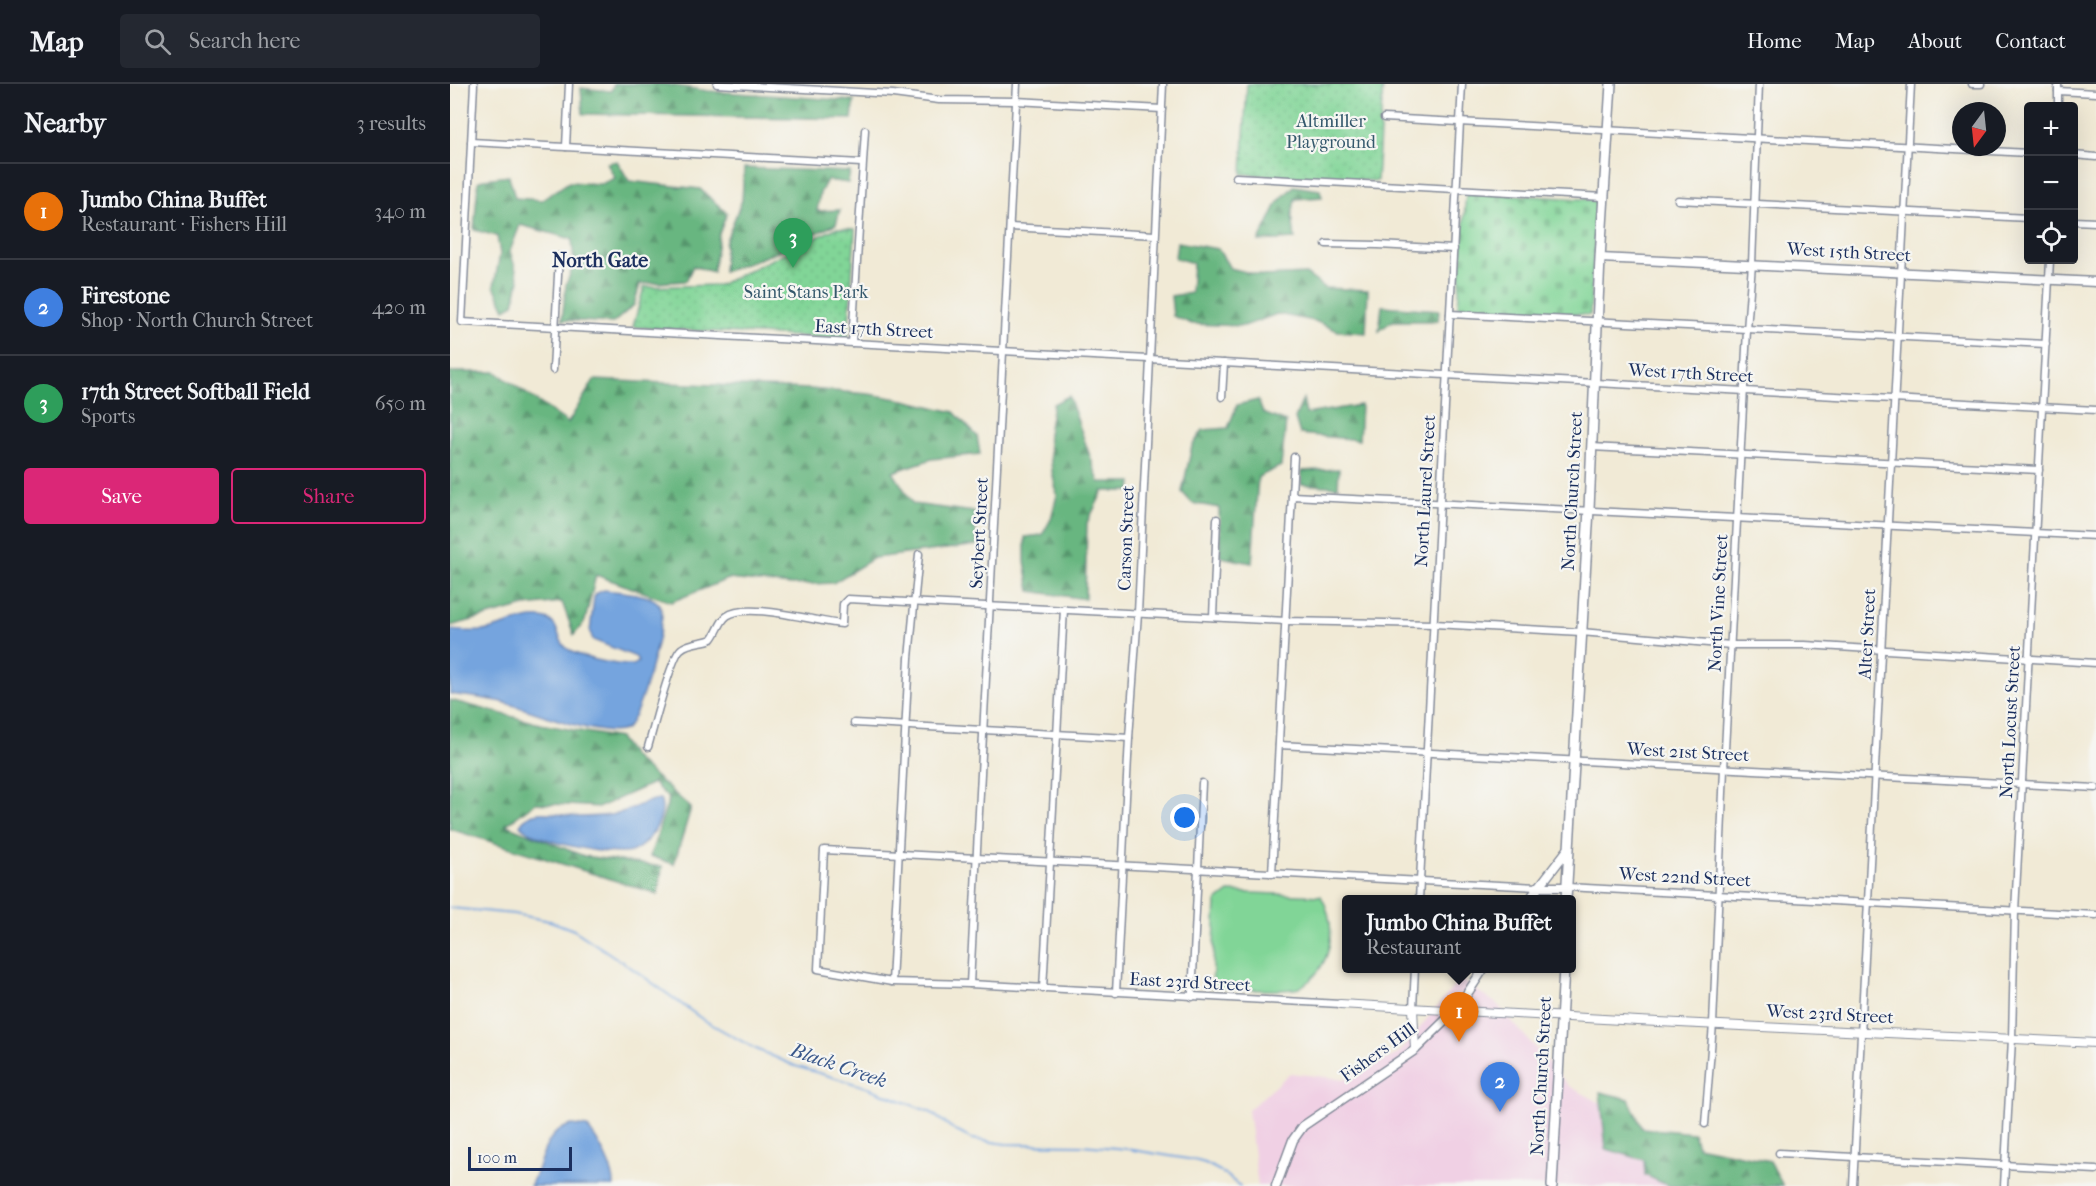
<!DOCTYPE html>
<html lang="en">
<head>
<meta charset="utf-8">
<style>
	body { margin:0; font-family:"IM FELL French Canon",serif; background:#242831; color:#f1f3f6 }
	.controls { position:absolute; right:18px; top:18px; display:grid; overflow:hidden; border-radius:6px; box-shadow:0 6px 24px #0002 }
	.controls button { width:54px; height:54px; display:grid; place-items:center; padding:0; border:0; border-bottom:2px solid #363941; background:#171b24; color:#f1f3f6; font:30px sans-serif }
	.compass { position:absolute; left:1502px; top:18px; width:54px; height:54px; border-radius:50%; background:#171b24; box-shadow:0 6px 24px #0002; rotate:195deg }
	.scale { position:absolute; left:18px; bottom:15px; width:104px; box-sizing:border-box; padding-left:6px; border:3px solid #1b2f5e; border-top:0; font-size:16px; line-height:21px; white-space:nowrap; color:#1b2f5e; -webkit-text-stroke:4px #f6f6f2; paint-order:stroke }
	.you { position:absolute; left:735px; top:734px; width:21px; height:21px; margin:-15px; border:4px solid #fff; border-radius:50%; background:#1a73e8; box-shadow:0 0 0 9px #1a73e833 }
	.badge { display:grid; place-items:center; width:39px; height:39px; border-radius:50%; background:#db2777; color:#fff; font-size:20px; font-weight:700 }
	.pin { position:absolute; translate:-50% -50px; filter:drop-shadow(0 2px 3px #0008) }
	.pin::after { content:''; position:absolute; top:32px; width:21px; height:18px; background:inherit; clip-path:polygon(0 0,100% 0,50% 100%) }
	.popup { position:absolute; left:892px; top:811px; width:234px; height:78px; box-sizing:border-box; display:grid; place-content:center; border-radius:6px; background:#171b24; filter:drop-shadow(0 2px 4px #0005); font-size:20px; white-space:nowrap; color:#9ea1a6 }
	.popup b { font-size:22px; color:#f1f3f6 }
	.popup::after { content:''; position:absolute; left:50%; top:100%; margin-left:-12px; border:12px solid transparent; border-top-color:#171b24 }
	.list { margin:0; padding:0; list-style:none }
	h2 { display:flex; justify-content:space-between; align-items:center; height:78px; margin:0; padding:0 24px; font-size:26px }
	h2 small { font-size:20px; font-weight:400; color:#9ea1a6 }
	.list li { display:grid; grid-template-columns:39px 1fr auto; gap:18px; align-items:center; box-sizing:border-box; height:96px; padding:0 24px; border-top:2px solid #363941 }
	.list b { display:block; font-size:22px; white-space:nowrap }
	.list p { margin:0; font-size:20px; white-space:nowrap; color:#9ea1a6 }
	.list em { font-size:20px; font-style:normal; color:#9ea1a6 }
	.actions { display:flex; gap:12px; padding:18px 24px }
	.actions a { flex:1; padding:14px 0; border:2px solid #db2777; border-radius:6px; text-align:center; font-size:21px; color:#db2777 }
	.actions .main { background:#db2777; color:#fff }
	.icon { flex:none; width:33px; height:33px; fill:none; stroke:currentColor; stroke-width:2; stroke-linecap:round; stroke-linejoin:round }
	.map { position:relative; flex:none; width:1646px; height:1102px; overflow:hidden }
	header { display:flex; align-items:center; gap:36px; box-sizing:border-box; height:84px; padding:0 30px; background:#171b24; border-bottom:2px solid #363941 }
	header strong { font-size:28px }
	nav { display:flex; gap:33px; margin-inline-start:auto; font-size:21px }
	.search { width:420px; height:54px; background:#242831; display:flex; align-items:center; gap:15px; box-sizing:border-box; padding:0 21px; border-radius:6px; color:#9ea1a6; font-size:22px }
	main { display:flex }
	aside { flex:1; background:#171b24 }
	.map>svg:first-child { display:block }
	.built { fill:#f0d0e4 }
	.grass { fill:#81d597; stroke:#4e827a; stroke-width:1.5 }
	.forest { fill:url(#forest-firs); stroke:#42726f; stroke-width:1.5 }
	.cemetery { fill:url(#cemetery-stones); stroke:#4e827a; stroke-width:1.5 }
	.park { fill:url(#park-dots); stroke:#4e827a; stroke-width:1.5 }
	.water { fill:#74a4de; stroke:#486a9e; stroke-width:1.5 }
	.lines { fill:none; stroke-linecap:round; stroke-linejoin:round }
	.stream { stroke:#74a4de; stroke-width:2 }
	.minor-casing { stroke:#868c9a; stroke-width:9 }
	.tertiary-casing { stroke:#868c9a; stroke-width:10 }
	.secondary-casing { stroke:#868c9a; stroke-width:11 }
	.primary-casing { stroke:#868c9a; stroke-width:12 }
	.minor { stroke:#fff; stroke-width:6 }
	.tertiary { stroke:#fff; stroke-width:8 }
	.secondary { stroke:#fff; stroke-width:8 }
	.primary { stroke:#fff; stroke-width:9 }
	.labels { text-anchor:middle; stroke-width:4.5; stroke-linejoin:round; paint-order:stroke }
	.park-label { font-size:18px; fill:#34586c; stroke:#f6f6f2 }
	.street-label { font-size:18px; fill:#1b2f5e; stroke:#f6f6f2 }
	.neighbourhood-label { font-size:20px; font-weight:bold; fill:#1b2f5e; stroke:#f6f6f2 }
	.water-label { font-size:20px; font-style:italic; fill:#3a588b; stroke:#f6f6f2 }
</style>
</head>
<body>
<header>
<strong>Map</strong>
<div class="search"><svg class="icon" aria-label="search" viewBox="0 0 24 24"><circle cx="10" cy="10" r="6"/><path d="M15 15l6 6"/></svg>Search here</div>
<nav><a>Home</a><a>Map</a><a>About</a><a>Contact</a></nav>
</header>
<main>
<aside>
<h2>Nearby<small>3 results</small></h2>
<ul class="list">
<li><span class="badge" style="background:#e8710a">1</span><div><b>Jumbo China Buffet</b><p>Restaurant · Fishers Hill</p></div><em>340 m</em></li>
<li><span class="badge" style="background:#3f7fe0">2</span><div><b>Firestone</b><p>Shop · North Church Street</p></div><em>420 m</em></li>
<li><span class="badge" style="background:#2e9e5b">3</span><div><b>17th Street Softball Field</b><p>Sports</p></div><em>650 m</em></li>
</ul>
<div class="actions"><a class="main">Save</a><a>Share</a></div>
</aside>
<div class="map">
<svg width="1646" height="1102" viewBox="0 0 1646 1102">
	<defs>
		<pattern id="forest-firs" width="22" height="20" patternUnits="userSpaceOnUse" patternTransform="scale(1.5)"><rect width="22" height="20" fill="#68b680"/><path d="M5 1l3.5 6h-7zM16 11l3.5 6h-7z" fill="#55946c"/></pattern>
		<pattern id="cemetery-stones" width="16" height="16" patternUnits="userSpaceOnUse" patternTransform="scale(1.5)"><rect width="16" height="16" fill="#81d597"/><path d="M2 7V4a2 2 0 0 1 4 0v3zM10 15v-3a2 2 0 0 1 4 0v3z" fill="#6fb785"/></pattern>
		<pattern id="park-dots" width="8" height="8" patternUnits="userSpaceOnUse" patternTransform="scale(1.5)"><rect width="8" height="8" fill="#81d597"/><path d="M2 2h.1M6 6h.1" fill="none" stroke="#6fb785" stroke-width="1.8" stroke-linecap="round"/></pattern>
	</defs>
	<rect width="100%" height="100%" fill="#f6f6f2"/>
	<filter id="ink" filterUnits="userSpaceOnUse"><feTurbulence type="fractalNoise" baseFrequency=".0167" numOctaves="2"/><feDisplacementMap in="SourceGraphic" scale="12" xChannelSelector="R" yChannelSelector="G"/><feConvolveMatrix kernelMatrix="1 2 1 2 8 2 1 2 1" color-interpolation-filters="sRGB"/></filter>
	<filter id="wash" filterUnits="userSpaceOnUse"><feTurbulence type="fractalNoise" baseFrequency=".008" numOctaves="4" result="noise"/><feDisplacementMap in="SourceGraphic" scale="24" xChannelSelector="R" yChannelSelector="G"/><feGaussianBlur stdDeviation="1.35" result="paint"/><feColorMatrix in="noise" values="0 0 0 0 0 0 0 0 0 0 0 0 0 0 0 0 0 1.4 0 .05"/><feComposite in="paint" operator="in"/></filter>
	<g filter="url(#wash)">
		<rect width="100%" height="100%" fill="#f1ead6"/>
		<polygon class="built" points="1010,895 1047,920 1119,1002 1231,1062 1237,1102 808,1102 798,1026 840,989 894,995 948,970"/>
		<path class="grass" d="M779,808L871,812C886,839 884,874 860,896C856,899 853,902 849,904C829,909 784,904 762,904L766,818Z"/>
		<g class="forest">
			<polygon points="164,0 213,0 258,7 404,17 402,35 133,30 131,4 161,7"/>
			<polygon points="167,77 179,97 250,105 277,129 269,150 263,188 243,182 236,197 190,200 184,221 163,239 112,236 116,201 124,180 122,155 70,141 60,167 69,196 64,220 55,225 44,202 50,170 47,152 24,146 28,98 34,95 59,92 65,114 92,116 119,98 151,100 165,94 157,79"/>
			<polygon points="294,84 400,88 398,99 377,96 370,109 367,127 390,126 386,140 322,170 273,188 275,159 292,116"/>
			<polygon points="844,102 870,106 872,113 845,115 842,131 845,155 809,157 828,118"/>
			<polygon points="727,158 768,165 780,184 813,192 856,190 875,204 918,206 916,249 888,247 865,237 827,230 794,242 742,240 723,232 721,212 741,209 743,179 725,174"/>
			<polygon points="932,222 989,226 988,237 942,237 929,247"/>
			<polygon points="0,288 46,288 118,339 144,296 360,305 419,310 454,316 504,328 527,352 530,370 482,375 443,388 463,420 524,428 527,461 424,474 383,499 342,501 278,495 221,518 146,491 135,537 124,551 112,518 75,522 0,542"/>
			<polygon points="619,312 649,398 682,398 681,407 653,407 637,439 635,515 580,507 575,477 575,453 592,451 601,435 607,411 602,387 598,350 603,320"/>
			<polygon points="853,315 856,330 911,321 909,356 850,350 845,334"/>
			<polygon points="808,316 813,329 836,338 831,382 808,393 802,479 770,473 769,424 742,419 732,408 742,362 753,346 778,344 787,321"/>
			<polygon points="889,385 888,403 851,400 852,387"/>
			<polygon points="0,616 90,640 169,654 183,673 241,724 224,780 200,772 219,715 203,699 150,723 85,719 56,741 134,772 212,783 208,810 0,745"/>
			<polygon points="1150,1008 1179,1015 1192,1044 1243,1049 1247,1062 1320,1077 1333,1102 1219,1102 1195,1091 1194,1076 1156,1065"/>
		</g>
		<polygon class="cemetery" points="1016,108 1147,116 1140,231 1008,223"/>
		<g class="park">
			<polygon points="797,0 933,0 927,97 792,90"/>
			<polygon points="386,144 405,145 398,255 183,243 194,203 269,201"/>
		</g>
		<g class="water">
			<path d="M154,506C166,508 199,509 207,518C210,521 212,526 212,530C212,548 189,639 174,646C153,655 81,626 59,620C40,614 19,613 0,610V546C11,547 21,548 32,547C50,545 79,529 96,535C108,539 107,551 113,560C122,574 167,581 183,581L188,578L186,573L143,556L140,548L144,513L147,509Z"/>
			<path d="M210,715C214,726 211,735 205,746C199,755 192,764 181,768C162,773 82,757 70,741C81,720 110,732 129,733C144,733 162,732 175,727C188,723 196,716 210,715Z"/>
			<path d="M122,1041L137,1043C148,1055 165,1087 164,1102H80C93,1080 92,1047 122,1041Z"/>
		</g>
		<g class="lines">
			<polyline class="stream" points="0,824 64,830 100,837 124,846 186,887 252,935 304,964 345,982 416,1003 480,1028 506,1047 522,1055 556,1060 632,1061 677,1065 744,1076 755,1079 770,1087 790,1102"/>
		</g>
	</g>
	<g filter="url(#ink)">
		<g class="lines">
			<g class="minor-casing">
				<g id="minor">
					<polyline points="24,0 12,238 1646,326"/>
					<polyline points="267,0 443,10 489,16 566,17 712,25"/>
					<polyline points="1522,0 1531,0"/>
					<polyline points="1608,7 1646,9"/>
					<polyline points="1608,22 1608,0"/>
					<polyline points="934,34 1578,69"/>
					<polyline points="21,58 411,79"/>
					<polyline points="116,63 119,0"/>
					<polyline points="1624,71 1646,73"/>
					<polyline points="786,93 1154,113"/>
					<polyline points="1228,116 1578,134"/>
					<polyline points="1624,137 1646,138"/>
					<polyline points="560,143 705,151"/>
					<polyline points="876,160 928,161 1004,165"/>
					<polyline points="1000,230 1596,260"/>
					<polyline points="402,259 415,46"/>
					<polyline points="103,286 109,172"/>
					<polyline points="772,313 774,279"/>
					<polyline points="1141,363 1589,386"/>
					<polyline points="842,412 1646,452"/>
					<polyline points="763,533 767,435"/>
					<polyline points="404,639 679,654"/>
					<polyline points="829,661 1646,704"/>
					<path d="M198,663C203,646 221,573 231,565C239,558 252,559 262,555C268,548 270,537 277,532C296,517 367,538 392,540L393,520L398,515L836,537L984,540L1131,548L1281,561H1355L1646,579"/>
					<polyline points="822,790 844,373"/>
					<polyline points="1117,803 1646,831"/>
					<polyline points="969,816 1012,0"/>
					<polyline points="442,898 459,574 469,470"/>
					<polyline points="520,900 567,0"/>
					<polyline points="593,905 614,525"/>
					<polyline points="666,909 679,654 688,529 713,0"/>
					<polyline points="742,913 752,699"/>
					<polyline points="890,920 520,900 442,898 368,885 374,766 1087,803"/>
					<polyline points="963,924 965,884"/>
					<polyline points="1255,1040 1263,940 1274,685 1297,246 1302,180 1309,0"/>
					<polyline points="1329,1069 1646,1086"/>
					<polyline points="1403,1102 1461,0"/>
					<polyline points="1554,1102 1562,955 1565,827 1600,176"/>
				</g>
			</g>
			<g class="tertiary-casing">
				<g id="tertiary">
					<polyline points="890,920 1188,937 1646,959"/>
					<polyline points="963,924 965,966"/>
				</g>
			</g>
			<g class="secondary-casing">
				<g id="secondary">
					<polyline points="1150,174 1646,198"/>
					<polyline points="1087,803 1117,803"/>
					<polyline points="1079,816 1119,764"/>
					<polyline points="826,1102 843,1056 853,1042 965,966 1007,925 1034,884"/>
				</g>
			</g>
			<g class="primary-casing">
				<g id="primary">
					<polyline points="1116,816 1139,425 1150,174 1161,0"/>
					<polyline points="1102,1102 1114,884"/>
				</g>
			</g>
			<use href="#minor" class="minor"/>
			<use href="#tertiary" class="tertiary"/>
			<use href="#secondary" class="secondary"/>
			<use href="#primary" class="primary"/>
		</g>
	</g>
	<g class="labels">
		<g class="park-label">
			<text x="881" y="43">Altmiller<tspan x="881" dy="21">Playground</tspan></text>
			<text x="356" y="214">Saint Stans Park</text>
		</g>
		<g class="street-label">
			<text transform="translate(1399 168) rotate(3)" y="6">West 15th Street</text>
			<text transform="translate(424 245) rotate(3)" y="6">East 17th Street</text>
			<text transform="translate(1241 289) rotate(3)" y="6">West 17th Street</text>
			<text transform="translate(975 407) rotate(-87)" y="6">North Laurel Street</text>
			<text transform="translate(1122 407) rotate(-87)" y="6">North Church Street</text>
			<text transform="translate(529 449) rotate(-87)" y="6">Seybert Street</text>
			<text transform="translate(676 454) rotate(-88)" y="6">Carson Street</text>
			<text transform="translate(1268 519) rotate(-87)" y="6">North Vine Street</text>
			<text transform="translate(1417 550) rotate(-87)" y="6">Alter Street</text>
			<text transform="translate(1560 638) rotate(-87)" y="6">North Locust Street</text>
			<text transform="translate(1238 668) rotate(3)" y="6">West 21st Street</text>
			<text transform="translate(1235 793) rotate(3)" y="6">West 22nd Street</text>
			<text transform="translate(740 898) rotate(3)" y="6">East 23rd Street</text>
			<text transform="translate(1380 930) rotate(3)" y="6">West 23rd Street</text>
			<text transform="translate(928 968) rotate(-36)" y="6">Fishers Hill</text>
			<text transform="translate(1091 992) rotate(-87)" y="6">North Church Street</text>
		</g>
		<g class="neighbourhood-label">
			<text x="150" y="183">North Gate</text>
		</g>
		<g class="water-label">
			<text transform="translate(389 981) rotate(19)" y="7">Black Creek</text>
		</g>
	</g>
</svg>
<div class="controls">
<button>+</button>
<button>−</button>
<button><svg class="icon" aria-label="locate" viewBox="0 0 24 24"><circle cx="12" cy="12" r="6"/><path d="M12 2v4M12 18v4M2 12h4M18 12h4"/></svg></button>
</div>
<svg class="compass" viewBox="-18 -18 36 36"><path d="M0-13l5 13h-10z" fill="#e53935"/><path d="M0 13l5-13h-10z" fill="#9ea1a6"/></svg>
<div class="scale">100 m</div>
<div class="you"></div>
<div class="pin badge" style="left:1009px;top:958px;background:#e8710a">1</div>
<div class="popup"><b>Jumbo China Buffet</b>Restaurant</div>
<div class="pin badge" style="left:1050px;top:1028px;background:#3f7fe0">2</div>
<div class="pin badge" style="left:343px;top:184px;background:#2e9e5b">3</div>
</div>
</main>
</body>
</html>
